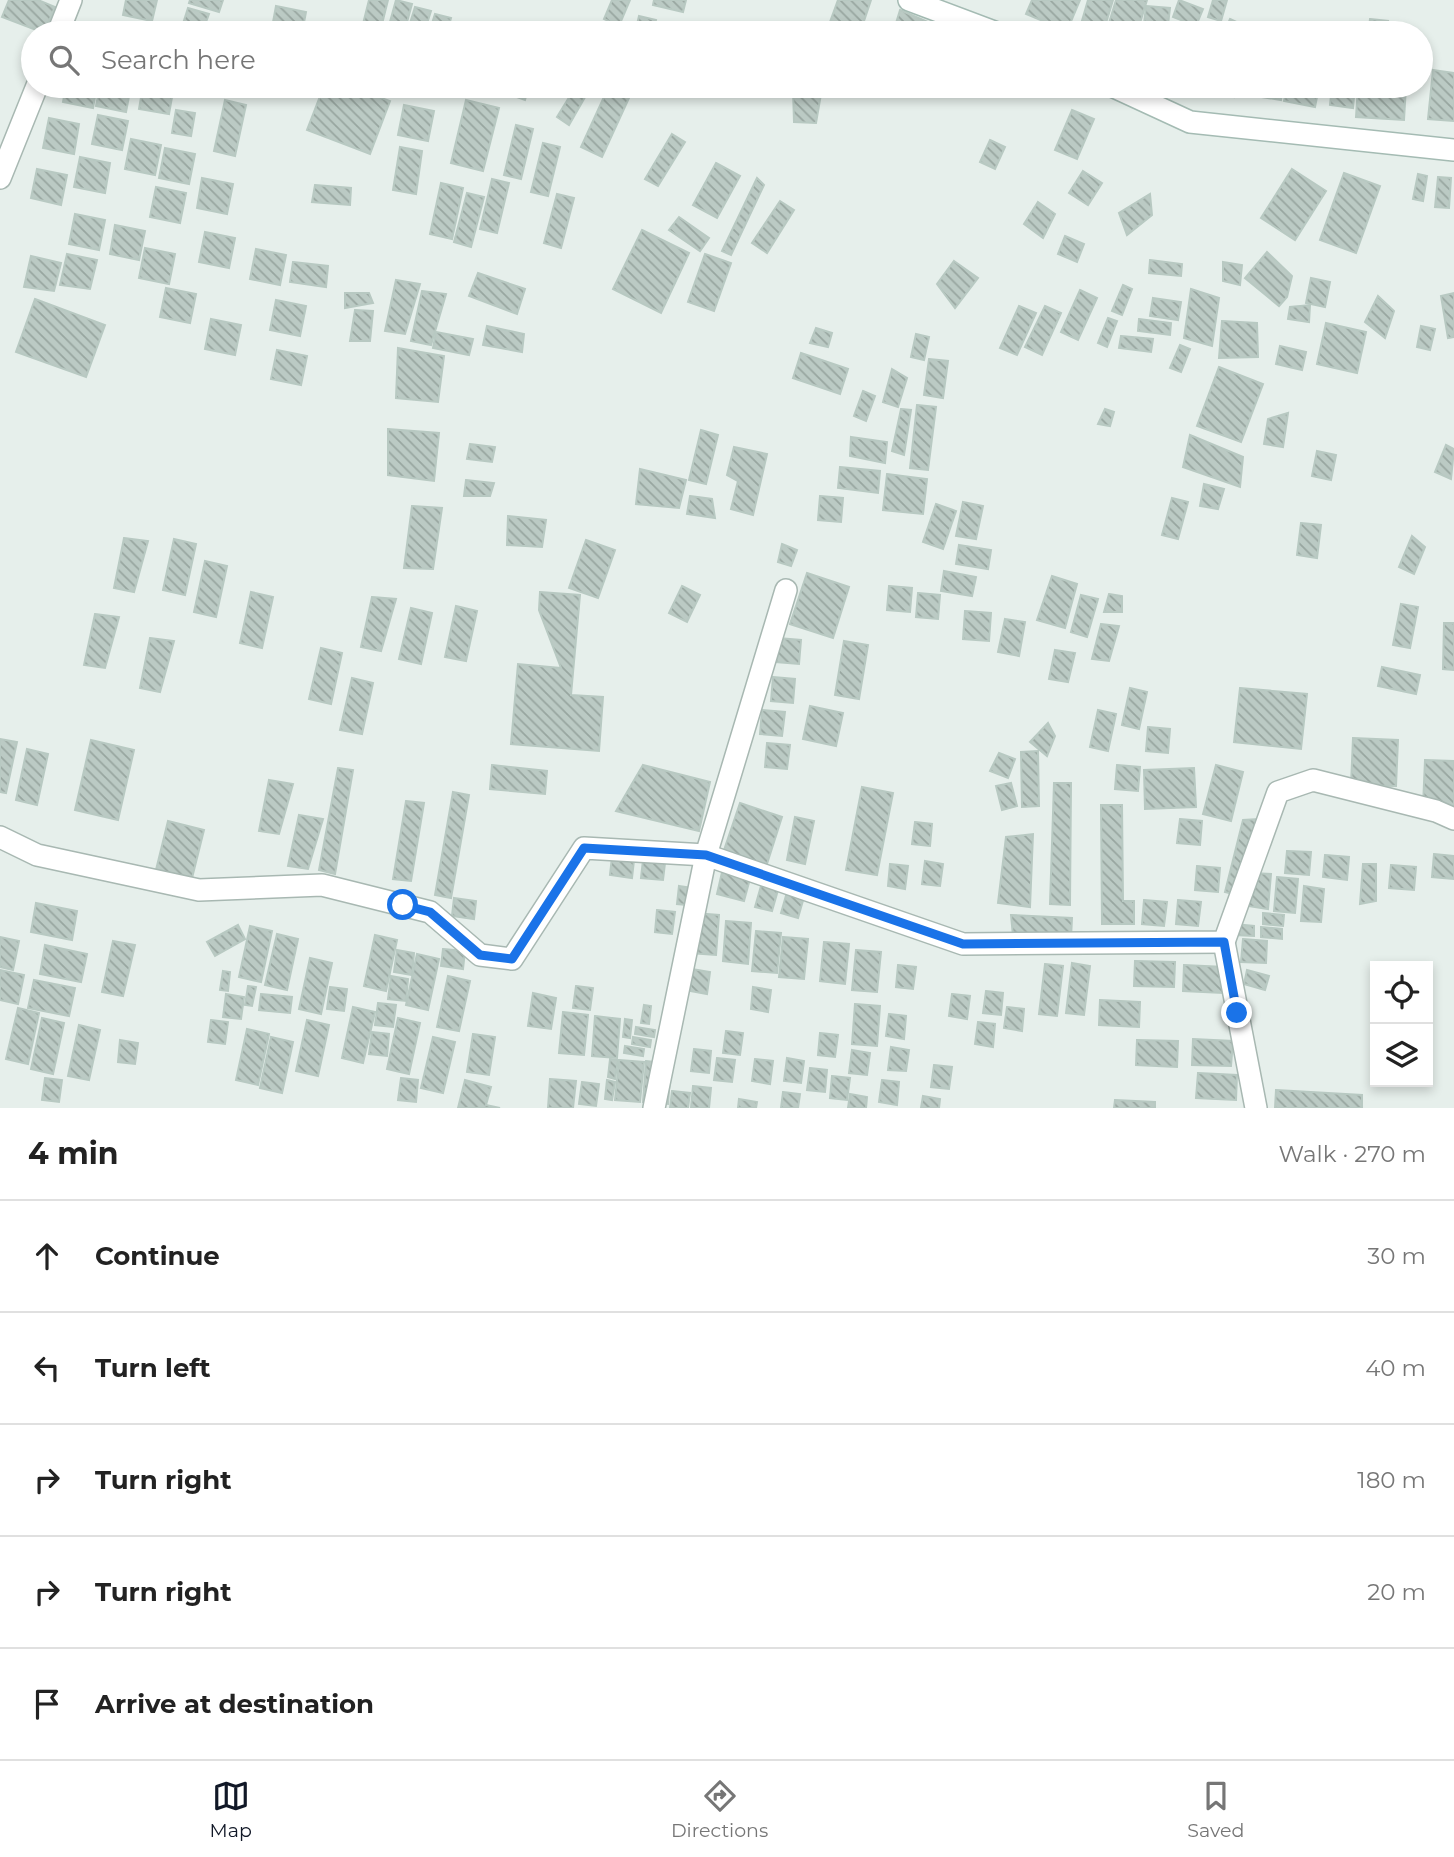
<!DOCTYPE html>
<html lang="en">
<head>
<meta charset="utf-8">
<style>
	body { margin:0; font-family:Montserrat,sans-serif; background:#f2f2f2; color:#222 }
	.controls { position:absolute; right:21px; bottom:21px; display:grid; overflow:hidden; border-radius:0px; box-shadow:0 4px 10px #0003 }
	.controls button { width:63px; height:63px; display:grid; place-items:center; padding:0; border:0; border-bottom:2px solid #e0e0e0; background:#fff; color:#222; font:35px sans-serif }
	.stop { position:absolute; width:21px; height:21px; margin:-16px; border:5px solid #1a73e8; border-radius:50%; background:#fff }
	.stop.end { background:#1a73e8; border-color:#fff; box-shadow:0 2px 7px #0008 }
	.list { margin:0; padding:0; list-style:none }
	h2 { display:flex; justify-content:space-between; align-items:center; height:91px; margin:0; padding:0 28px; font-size:30px }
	h2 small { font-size:23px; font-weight:400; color:#767676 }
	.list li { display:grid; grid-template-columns:46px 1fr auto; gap:21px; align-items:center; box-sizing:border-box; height:112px; padding:0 28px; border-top:2px solid #e0e0e0 }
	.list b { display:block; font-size:26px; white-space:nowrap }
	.list em { font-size:23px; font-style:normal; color:#767676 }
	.icon { flex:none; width:38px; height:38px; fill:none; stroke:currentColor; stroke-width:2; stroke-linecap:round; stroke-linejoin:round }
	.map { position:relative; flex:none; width:1454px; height:1108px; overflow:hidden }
	.search { position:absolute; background:#fff; box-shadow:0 4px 10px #0003; left:21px; right:21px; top:21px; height:77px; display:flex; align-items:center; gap:18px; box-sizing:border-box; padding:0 24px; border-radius:38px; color:#767676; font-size:26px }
	.sheet { height:651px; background:#fff }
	nav { display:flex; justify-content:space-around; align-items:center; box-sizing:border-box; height:98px; border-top:2px solid #e0e0e0; background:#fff; font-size:19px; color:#767676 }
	nav a { display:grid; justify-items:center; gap:4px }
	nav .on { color:#111827 }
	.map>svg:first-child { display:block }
	.building { fill:url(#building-back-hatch); stroke:#b8c9c2; stroke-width:2 }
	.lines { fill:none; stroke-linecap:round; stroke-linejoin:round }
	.minor-casing { stroke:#a8b8b2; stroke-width:24 }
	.secondary-casing { stroke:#a4bbb3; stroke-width:24 }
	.minor { stroke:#fff; stroke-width:21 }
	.secondary { stroke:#fff; stroke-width:21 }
	.route { stroke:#1a73e8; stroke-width:9 }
</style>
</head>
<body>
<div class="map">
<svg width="1454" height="1108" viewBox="0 0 1454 1108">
	<defs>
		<pattern id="building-back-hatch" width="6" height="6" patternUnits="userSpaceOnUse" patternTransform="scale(1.75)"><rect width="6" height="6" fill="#bbcac4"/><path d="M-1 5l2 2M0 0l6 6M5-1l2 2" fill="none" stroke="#98a6a0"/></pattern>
	</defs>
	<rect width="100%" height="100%" fill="#e6efeb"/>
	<g class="building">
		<polygon points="9,0 38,0 55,7 44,33 2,17"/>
		<polygon points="126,0 157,0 152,21 123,15"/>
		<polygon points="190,0 223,0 219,12 189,3"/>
		<polygon points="369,0 388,0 380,32 362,28"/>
		<polygon points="396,0 412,4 404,33 388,29"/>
		<polygon points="612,0 630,0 619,26 604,19"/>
		<polygon points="654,0 686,0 683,12 653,5"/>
		<polygon points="838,0 871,0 860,33 826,33"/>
		<polygon points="1032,0 1080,0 1067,31 1026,14"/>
		<polygon points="1088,0 1113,0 1103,33 1079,31"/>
		<polygon points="1116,0 1147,0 1137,33 1106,33"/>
		<polygon points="1179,0 1203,9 1196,26 1173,17"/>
		<polygon points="1213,0 1227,0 1221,21 1208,17"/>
		<polygon points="276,6 306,12 302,33 271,33"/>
		<polygon points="1146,6 1170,8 1167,33 1143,33"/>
		<polygon points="415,7 431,11 424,33 407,33"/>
		<polygon points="188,8 209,14 202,33 180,33"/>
		<polygon points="900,10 944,29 942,33 893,33"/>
		<polygon points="435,14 451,18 447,33 429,33"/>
		<polygon points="639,16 656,20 653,33 635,33"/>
		<polygon points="1230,19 1243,25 1240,33 1225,30"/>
		<polygon points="1370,19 1388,21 1386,33 1368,33"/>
		<polygon points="456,23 474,27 472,33 454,33"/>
		<polygon points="1433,70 1454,73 1454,121 1428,119"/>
		<polygon points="66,86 97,86 93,108 63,102"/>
		<polygon points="100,86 131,86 126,112 96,106"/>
		<polygon points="143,86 174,86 169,114 139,109"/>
		<polygon points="324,86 348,86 390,101 370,154 307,130"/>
		<polygon points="486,86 529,86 525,100"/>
		<polygon points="576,86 588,92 569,125 557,117"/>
		<polygon points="1184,86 1237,86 1234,97 1183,88"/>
		<polygon points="1257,86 1283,86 1281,100 1255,96"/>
		<polygon points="1287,86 1319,87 1315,107 1284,101"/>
		<polygon points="1332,86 1355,86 1353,108 1330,105"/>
		<polygon points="1358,86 1406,86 1404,120 1356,117"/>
		<polygon points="608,88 629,98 602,157 581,147"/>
		<polygon points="793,90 821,94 816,123 794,122"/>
		<polygon points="225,100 246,105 235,156 214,151"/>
		<polygon points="466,100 499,108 483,171 451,163"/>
		<polygon points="404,105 434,111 428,141 398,135"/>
		<polygon points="176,110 195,113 191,136 172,133"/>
		<polygon points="1072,110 1094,119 1077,159 1055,150"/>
		<polygon points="98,115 128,121 122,150 92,144"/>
		<polygon points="49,118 79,124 74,154 43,148"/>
		<polygon points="516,125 533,129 521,179 504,175"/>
		<polygon points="672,134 685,142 658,186 645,179"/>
		<polygon points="131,139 161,145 155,175 125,169"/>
		<polygon points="990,140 1005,147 995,169 980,162"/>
		<polygon points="543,143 560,147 548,196 531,192"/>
		<polygon points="400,147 422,151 416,194 393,190"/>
		<polygon points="165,148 195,154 189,184 159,178"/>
		<polygon points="80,157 110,163 105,193 74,187"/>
		<polygon points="716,163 740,176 717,218 693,205"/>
		<polygon points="37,169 67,175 61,205 31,198"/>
		<polygon points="1292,169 1326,191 1295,240 1261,218"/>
		<polygon points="1083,171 1102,183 1088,205 1069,193"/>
		<polygon points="1344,173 1380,186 1356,253 1320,240"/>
		<polygon points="1418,174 1427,176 1423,201 1413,199"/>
		<polygon points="1438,177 1451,178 1449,208 1435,207"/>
		<polygon points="202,178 233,184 227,214 197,208"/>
		<polygon points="757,178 764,185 731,255 722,251"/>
		<polygon points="492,179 509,183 497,233 480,229"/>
		<polygon points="441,183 463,188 452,239 430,234"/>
		<polygon points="315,185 351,188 350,205 312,202"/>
		<polygon points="156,187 186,193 180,223 150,217"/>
		<polygon points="467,193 484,197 471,247 454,242"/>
		<polygon points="557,194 574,198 561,248 544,243"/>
		<polygon points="1150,194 1152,215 1127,235 1119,213"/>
		<polygon points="780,201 794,210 767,253 752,243"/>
		<polygon points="1038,202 1055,214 1043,238 1024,224"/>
		<polygon points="75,214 105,220 99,250 69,244"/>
		<polygon points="679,217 709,238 700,251 669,230"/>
		<polygon points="115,225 145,231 139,260 110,254"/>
		<polygon points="642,230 689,253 661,313 613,289"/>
		<polygon points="205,232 235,238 229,268 199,262"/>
		<polygon points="1065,236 1084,244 1077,262 1058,254"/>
		<polygon points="145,248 175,254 169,284 139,278"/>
		<polygon points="256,249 286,255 280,285 250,279"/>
		<polygon points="1267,252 1292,276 1287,297 1279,306 1245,278"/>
		<polygon points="67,254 97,260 90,289 60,285"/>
		<polygon points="705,254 731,263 714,311 688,302"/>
		<polygon points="31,256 61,263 54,291 24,287"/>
		<polygon points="1150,260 1182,264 1181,276 1149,273"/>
		<polygon points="954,261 978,278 955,308 937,284"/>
		<polygon points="293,262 328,266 326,287 290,282"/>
		<polygon points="1223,262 1242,265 1240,285 1223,281"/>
		<polygon points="478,273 525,289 517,314 469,296"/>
		<polygon points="1311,278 1330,282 1325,307 1306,303"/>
		<polygon points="396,280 420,284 405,334 385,331"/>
		<polygon points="1123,285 1132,289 1122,315 1112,311"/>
		<polygon points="166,288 196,294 190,323 160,317"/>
		<polygon points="1191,289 1219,298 1212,346 1184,338"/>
		<polygon points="1080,290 1097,298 1078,340 1061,332"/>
		<polygon points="422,291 446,294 431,345 411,341"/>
		<polygon points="345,293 369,293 373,303 345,308"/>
		<polygon points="1454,293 1454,337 1448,338 1441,296"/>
		<polygon points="1378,296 1394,311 1385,338 1365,322"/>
		<polygon points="1153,298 1181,302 1178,320 1150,316"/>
		<polygon points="35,299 105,325 86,377 16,352"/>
		<polygon points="276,300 306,306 300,336 270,330"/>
		<polygon points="1310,305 1309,322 1288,319 1290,307"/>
		<polygon points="1019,306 1036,313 1017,355 1000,348"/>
		<polygon points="1045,306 1061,313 1042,355 1025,347"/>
		<polygon points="355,310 373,311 370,341 350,341"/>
		<polygon points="1108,318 1117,321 1107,347 1098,343"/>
		<polygon points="211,319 241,325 235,355 205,349"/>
		<polygon points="1139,319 1171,323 1170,335 1138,331"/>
		<polygon points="1222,321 1257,323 1258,357 1219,358"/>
		<polygon points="1326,323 1366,332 1357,373 1317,364"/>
		<polygon points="487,326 524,334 522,352 483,345"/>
		<polygon points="1421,326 1435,329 1430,350 1417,347"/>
		<polygon points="816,328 832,333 828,347 810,343"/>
		<polygon points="436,332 473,339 469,355 433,348"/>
		<polygon points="916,334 929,337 924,360 911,357"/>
		<polygon points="1121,336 1153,339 1151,352 1119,348"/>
		<polygon points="1180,345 1190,349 1181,372 1170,368"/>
		<polygon points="1280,346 1306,352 1302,370 1276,364"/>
		<polygon points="398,348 444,356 438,402 396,398"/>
		<polygon points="277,350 307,356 301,385 271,379"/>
		<polygon points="801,353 848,369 840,394 793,378"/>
		<polygon points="929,359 948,361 943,398 924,395"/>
		<polygon points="1219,367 1263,384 1241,442 1197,426"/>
		<polygon points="892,369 907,378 898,407 883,402"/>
		<polygon points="863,391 875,396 866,421 854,416"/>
		<polygon points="917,405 936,407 928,470 910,468"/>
		<polygon points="901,409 911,410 904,455 892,451"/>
		<polygon points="1105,409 1114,412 1110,426 1098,424"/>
		<polygon points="1288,413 1283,447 1264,444 1268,419"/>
		<polygon points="388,429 439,433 434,481 388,475"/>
		<polygon points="701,430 718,435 706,484 689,480"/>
		<polygon points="1190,435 1243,457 1240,487 1183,467"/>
		<polygon points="851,437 887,442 885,463 850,456"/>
		<polygon points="470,444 495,447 492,462 467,459"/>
		<polygon points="1446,445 1454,449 1451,479 1435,472"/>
		<polygon points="734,447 767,454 753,515 731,509 738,481 727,475"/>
		<polygon points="1317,451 1336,455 1331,480 1312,476"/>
		<polygon points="840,467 880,471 878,493 838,488"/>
		<polygon points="640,469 686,480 679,508 636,504"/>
		<polygon points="887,474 927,479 923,514 883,510"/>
		<polygon points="466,480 494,483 490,496 464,496"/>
		<polygon points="1204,484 1224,489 1218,509 1200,506"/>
		<polygon points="690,496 712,499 715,518 687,514"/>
		<polygon points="820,496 843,498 841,522 818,520"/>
		<polygon points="1172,498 1188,502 1178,539 1162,535"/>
		<polygon points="963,502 983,506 976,539 956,536"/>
		<polygon points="936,504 956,511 943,549 923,542"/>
		<polygon points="412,506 442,508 433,569 404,568"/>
		<polygon points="508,516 546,520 542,547 507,545"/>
		<polygon points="1301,523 1321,525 1317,558 1297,555"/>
		<polygon points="1412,536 1425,547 1414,574 1399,567"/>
		<polygon points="124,538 148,541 134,592 114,588"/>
		<polygon points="174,539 196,544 185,595 163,590"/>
		<polygon points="586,540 615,550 598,598 569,588"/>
		<polygon points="782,544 797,550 791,566 778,562"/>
		<polygon points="959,545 991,550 988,569 956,564"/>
		<polygon points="205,561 227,566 216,617 194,612"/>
		<polygon points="944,571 976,577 972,596 941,591"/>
		<polygon points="807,573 849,587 833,638 790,624"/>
		<polygon points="1052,576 1077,584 1065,628 1037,620"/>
		<polygon points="682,586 700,595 687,622 669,613"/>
		<polygon points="889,586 912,588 910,612 887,610"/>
		<polygon points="251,592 273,597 262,648 240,643"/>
		<polygon points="540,592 580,595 571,695 603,697 599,751 511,744 518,664 561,668 539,610"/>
		<polygon points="918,593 940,595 938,619 916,617"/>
		<polygon points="1109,594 1122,596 1122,612 1104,612"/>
		<polygon points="1081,595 1098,599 1087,637 1071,632"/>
		<polygon points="372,597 396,599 381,651 361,647"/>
		<polygon points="1401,604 1418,607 1410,648 1393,645"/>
		<polygon points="456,606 477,611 466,661 445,657"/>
		<polygon points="411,608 432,613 421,664 399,659"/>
		<polygon points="965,611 991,613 989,641 963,639"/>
		<polygon points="95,614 119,617 105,668 84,665"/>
		<polygon points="1005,619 1025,622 1019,656 998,652"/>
		<polygon points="1444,623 1454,623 1454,670 1443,669"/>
		<polygon points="1101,624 1119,626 1109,661 1092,659"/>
		<polygon points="150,638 174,641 160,692 140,688"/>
		<polygon points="778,638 801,640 799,664 776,662"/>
		<polygon points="844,641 868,645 859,699 835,695"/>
		<polygon points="321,648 342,653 331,704 309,699"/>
		<polygon points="1055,650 1075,653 1068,682 1049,679"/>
		<polygon points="1382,667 1420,675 1416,694 1378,686"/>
		<polygon points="773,677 795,679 793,703 771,701"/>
		<polygon points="352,678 373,683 362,734 340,730"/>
		<polygon points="1130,688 1147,692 1139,729 1122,725"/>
		<polygon points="1240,688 1307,694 1301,749 1234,742"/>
		<polygon points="810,706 843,713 836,746 803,739"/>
		<polygon points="762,710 785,712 782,736 760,734"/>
		<polygon points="1098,710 1116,714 1108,751 1090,747"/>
		<polygon points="1048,723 1055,736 1047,756 1030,742"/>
		<polygon points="1148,727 1170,729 1168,753 1146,751"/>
		<polygon points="1353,738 1398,740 1396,786 1351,785"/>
		<polygon points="0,739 17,742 6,793 0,792"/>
		<polygon points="91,740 134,750 118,820 75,810"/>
		<polygon points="767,743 790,745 787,769 765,767"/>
		<polygon points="27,749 48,754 37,805 16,800"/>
		<polygon points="1038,751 1039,806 1022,807 1021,752"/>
		<polygon points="999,753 1015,759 1008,778 990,771"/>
		<polygon points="1425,760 1454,761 1454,807 1423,806"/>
		<polygon points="492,765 547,771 545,794 490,789"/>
		<polygon points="643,765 710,782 699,831 616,811"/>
		<polygon points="1117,765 1140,767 1138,791 1115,789"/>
		<polygon points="1216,765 1243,772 1231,821 1203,814"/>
		<polygon points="338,768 353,770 335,874 319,870"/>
		<polygon points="1194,768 1196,807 1145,809 1144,770"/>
		<polygon points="269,780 293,784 279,834 259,831"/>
		<polygon points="1011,783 1017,806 1002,810 996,786"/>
		<polygon points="1054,783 1071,783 1070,905 1050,904"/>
		<polygon points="862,787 893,793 877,875 846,870"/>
		<polygon points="453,792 469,795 451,898 435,895"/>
		<polygon points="406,801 424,803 411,881 393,879"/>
		<polygon points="740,803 782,817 766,867 723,853"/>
		<polygon points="1101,805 1122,805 1123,901 1134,901 1134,924 1102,924"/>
		<polygon points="299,815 323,819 308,869 288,866"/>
		<polygon points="795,817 814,821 805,864 787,860"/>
		<polygon points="1180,819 1202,821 1200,845 1177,843"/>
		<polygon points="1258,819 1238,895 1225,892 1243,820"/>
		<polygon points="168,821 204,830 191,882 155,874"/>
		<polygon points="915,822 932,824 930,846 912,844"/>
		<polygon points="1033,834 1030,907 998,903 1006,837"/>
		<polygon points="1287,851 1311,852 1309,875 1285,873"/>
		<polygon points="1434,854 1454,856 1454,879 1432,877"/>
		<polygon points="1325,855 1349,857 1347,880 1323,877"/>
		<polygon points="612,857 634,860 632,878 610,875"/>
		<polygon points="643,860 665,863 663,880 641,878"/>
		<polygon points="925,861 943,864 940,886 922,884"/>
		<polygon points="890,864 908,866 905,889 888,886"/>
		<polygon points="1363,864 1376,864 1376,901 1360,904"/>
		<polygon points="1391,865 1416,867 1414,890 1389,888"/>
		<polygon points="1197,866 1220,868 1218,892 1195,890"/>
		<polygon points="723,868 751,875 744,901 717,894"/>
		<polygon points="1251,873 1271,874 1268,909 1248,906"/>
		<polygon points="1277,877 1298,879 1295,913 1274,911"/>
		<polygon points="763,879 780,883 772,911 755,907"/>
		<polygon points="789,885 806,890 798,918 781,913"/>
		<polygon points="679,886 700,889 698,906 677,904"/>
		<polygon points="1304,886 1324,889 1321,922 1301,921"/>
		<polygon points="454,898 476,901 474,919 452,916"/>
		<polygon points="1144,900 1167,902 1164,926 1142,924"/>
		<polygon points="1178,900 1201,902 1198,926 1176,924"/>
		<polygon points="36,903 77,911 72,940 31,932"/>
		<polygon points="657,910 675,912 672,934 655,932"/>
		<polygon points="694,913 719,915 716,955 690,953"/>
		<polygon points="1263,913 1284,915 1283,926 1263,924"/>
		<polygon points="1011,915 1072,918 1071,938 1013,936"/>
		<polygon points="726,921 751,923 748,964 723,961"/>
		<polygon points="1234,924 1254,926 1254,936 1234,935"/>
		<polygon points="238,925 245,939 215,956 207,942"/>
		<polygon points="250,926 272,931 261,982 239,977"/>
		<polygon points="1261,927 1282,929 1282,939 1261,937"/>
		<polygon points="756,931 781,933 777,973 752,971"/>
		<polygon points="277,934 298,939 287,990 265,985"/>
		<polygon points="375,935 397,940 386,991 364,986"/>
		<polygon points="0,937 19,941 13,970 0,967"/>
		<polygon points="783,937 808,939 804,979 779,977"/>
		<polygon points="1243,939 1267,941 1266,963 1241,962"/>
		<polygon points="113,941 135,945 123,996 102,992"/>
		<polygon points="824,942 849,944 845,984 820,981"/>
		<polygon points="45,945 87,954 81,982 40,974"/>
		<polygon points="443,949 465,951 463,969 441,966"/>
		<polygon points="397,950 414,953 412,975 394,972"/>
		<polygon points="856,950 881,952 877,992 852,990"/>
		<polygon points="417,954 439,959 428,1010 406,1005"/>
		<polygon points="310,958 332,963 321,1014 299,1009"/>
		<polygon points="1135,961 1175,962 1174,987 1134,986"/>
		<polygon points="1072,963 1090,966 1084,1015 1066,1013"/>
		<polygon points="1045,964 1063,966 1057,1016 1039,1014"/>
		<polygon points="898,965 916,967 913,989 896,987"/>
		<polygon points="1184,965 1224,967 1223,993 1183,991"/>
		<polygon points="692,969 710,972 707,994 690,991"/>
		<polygon points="0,970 24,975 18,1004 0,1000"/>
		<polygon points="1247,970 1269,976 1265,990 1244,984"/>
		<polygon points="223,971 230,972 228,991 220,990"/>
		<polygon points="391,976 408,979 406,1001 388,999"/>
		<polygon points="448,976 470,981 459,1031 437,1027"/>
		<polygon points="34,980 75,988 69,1016 28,1008"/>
		<polygon points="248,986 256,987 252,1006 245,1005"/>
		<polygon points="576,986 593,988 590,1010 573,1008"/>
		<polygon points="330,987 347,989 344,1011 327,1009"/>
		<polygon points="753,987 771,990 768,1012 751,1009"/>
		<polygon points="986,991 1003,993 1001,1015 983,1013"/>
		<polygon points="533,993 556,998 551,1029 528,1026"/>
		<polygon points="226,994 244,997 241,1019 223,1017"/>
		<polygon points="261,994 292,997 290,1013 259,1010"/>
		<polygon points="952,994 970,996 967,1019 949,1016"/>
		<polygon points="1100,1000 1140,1002 1139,1027 1099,1025"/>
		<polygon points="378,1003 396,1005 393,1027 375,1025"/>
		<polygon points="855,1004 880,1006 877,1046 852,1044"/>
		<polygon points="644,1005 651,1006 649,1024 641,1023"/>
		<polygon points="353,1007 375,1012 363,1063 342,1058"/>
		<polygon points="1007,1007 1024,1009 1022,1031 1004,1028"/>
		<polygon points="18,1008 39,1013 28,1064 6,1059"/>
		<polygon points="563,1012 588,1015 584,1055 559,1053"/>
		<polygon points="889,1014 906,1016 904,1039 886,1036"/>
		<polygon points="595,1016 620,1019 617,1058 592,1056"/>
		<polygon points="42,1018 64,1023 53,1074 31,1069"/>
		<polygon points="398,1018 420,1023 409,1074 387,1069"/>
		<polygon points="625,1019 632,1020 630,1038 623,1037"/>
		<polygon points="211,1020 228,1022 225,1044 208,1042"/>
		<polygon points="307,1020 329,1025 318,1076 296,1071"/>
		<polygon points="978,1022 995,1024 993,1047 975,1044"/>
		<polygon points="79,1025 100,1030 89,1080 68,1076"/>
		<polygon points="636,1027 655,1030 654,1037 635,1034"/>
		<polygon points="247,1029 269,1034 258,1085 236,1080"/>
		<polygon points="726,1031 743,1033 740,1055 723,1053"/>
		<polygon points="372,1032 389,1034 387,1056 369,1054"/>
		<polygon points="820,1033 838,1035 835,1057 818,1055"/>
		<polygon points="473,1034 495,1037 489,1075 467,1072"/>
		<polygon points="271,1037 293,1042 282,1093 260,1088"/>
		<polygon points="433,1037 455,1042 443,1093 421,1088"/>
		<polygon points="633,1037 651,1040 650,1047 632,1044"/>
		<polygon points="1193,1039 1233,1041 1231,1066 1192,1065"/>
		<polygon points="120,1040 138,1043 135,1064 118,1062"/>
		<polygon points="1137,1040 1178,1041 1177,1067 1136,1065"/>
		<polygon points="625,1046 644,1049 643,1056 624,1053"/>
		<polygon points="891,1047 909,1050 906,1071 888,1070"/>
		<polygon points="694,1049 711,1051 709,1073 691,1071"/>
		<polygon points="852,1050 870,1053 867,1075 849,1073"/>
		<polygon points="717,1058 735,1060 732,1082 714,1080"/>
		<polygon points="787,1058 804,1061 801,1083 784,1081"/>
		<polygon points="610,1059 618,1060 615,1079 608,1077"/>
		<polygon points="755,1059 773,1061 770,1084 752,1081"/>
		<polygon points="619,1060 644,1062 640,1102 615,1100"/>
		<polygon points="646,1061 671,1064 668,1104 643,1102"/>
		<polygon points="934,1065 952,1067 949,1089 931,1087"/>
		<polygon points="810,1068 827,1070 825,1092 807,1090"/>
		<polygon points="1198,1073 1237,1075 1236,1100 1196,1098"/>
		<polygon points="832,1076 850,1078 847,1100 830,1098"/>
		<polygon points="45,1078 62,1080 59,1102 42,1100"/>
		<polygon points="401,1078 418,1080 416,1102 398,1100"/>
		<polygon points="550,1079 576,1081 573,1108 548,1108"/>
		<polygon points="465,1080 491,1087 486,1105 500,1108 458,1108"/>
		<polygon points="607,1080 615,1082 612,1100 605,1099"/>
		<polygon points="882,1080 899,1082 897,1105 879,1102"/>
		<polygon points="582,1082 599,1084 596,1106 579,1104"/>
		<polygon points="693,1086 711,1088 709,1108 691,1108"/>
		<polygon points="1276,1090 1362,1095 1362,1108 1275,1108"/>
		<polygon points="672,1091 690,1093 688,1108 670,1108"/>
		<polygon points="783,1092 800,1094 798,1108 781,1108"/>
		<polygon points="850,1094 867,1097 866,1108 848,1108"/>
		<polygon points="923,1096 940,1099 939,1108 921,1108"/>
		<polygon points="739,1099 757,1102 756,1108 738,1108"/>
		<polygon points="1115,1100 1155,1102 1155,1108 1114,1108"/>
	</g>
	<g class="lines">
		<g class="minor-casing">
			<g id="minor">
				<polyline points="58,33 71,0"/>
				<polyline points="0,178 37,86"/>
				<polyline points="0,837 37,855 199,890 322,885 430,912 480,955 512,959 584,848 706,855 963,944 1224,942 1278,792 1313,780 1436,811 1454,819"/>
				<polyline points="1224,942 1256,1108"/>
				<polyline points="654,1108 706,855 786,590"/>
			</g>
		</g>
		<g class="secondary-casing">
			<g id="secondary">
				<polyline points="909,0 997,33"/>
				<polyline points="1112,86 1190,122 1454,150"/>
			</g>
		</g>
		<use href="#minor" class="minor"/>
		<use href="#secondary" class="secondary"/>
	</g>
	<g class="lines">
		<polyline class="route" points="403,905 430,912 480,955 512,959 584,848 706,855 963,944 1224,942 1237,1013"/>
	</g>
</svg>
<div class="controls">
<button><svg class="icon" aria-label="locate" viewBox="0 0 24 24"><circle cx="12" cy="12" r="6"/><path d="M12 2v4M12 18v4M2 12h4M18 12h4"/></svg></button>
<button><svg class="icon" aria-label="layers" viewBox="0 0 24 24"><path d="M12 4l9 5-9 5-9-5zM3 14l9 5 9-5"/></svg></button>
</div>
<div class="stop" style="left:403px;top:905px"></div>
<div class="stop end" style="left:1237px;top:1013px"></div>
<div class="search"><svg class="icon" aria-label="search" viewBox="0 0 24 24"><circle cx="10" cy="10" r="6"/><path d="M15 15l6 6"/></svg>Search here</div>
</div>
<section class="sheet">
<h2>4 min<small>Walk · 270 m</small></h2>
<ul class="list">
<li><svg class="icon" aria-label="ahead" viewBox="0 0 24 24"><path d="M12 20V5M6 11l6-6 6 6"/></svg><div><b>Continue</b></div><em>30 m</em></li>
<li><svg class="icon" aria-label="left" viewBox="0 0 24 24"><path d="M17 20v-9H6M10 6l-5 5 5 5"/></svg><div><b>Turn left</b></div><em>40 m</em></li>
<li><svg class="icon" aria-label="right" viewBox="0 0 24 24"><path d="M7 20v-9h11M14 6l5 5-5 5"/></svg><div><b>Turn right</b></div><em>180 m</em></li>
<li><svg class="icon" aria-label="right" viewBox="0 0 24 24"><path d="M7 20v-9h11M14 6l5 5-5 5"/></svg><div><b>Turn right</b></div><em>20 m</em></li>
<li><svg class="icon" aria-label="arrive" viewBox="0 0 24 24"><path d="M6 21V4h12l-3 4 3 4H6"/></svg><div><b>Arrive at destination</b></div></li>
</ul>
</section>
<nav>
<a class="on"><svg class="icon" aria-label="map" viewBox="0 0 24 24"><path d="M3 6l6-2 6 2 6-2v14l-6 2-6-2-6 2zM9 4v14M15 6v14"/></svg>Map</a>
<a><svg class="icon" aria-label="directions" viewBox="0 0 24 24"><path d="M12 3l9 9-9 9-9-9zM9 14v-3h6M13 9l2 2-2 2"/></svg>Directions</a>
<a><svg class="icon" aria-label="saved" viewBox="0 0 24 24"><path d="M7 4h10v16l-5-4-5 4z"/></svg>Saved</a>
</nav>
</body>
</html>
